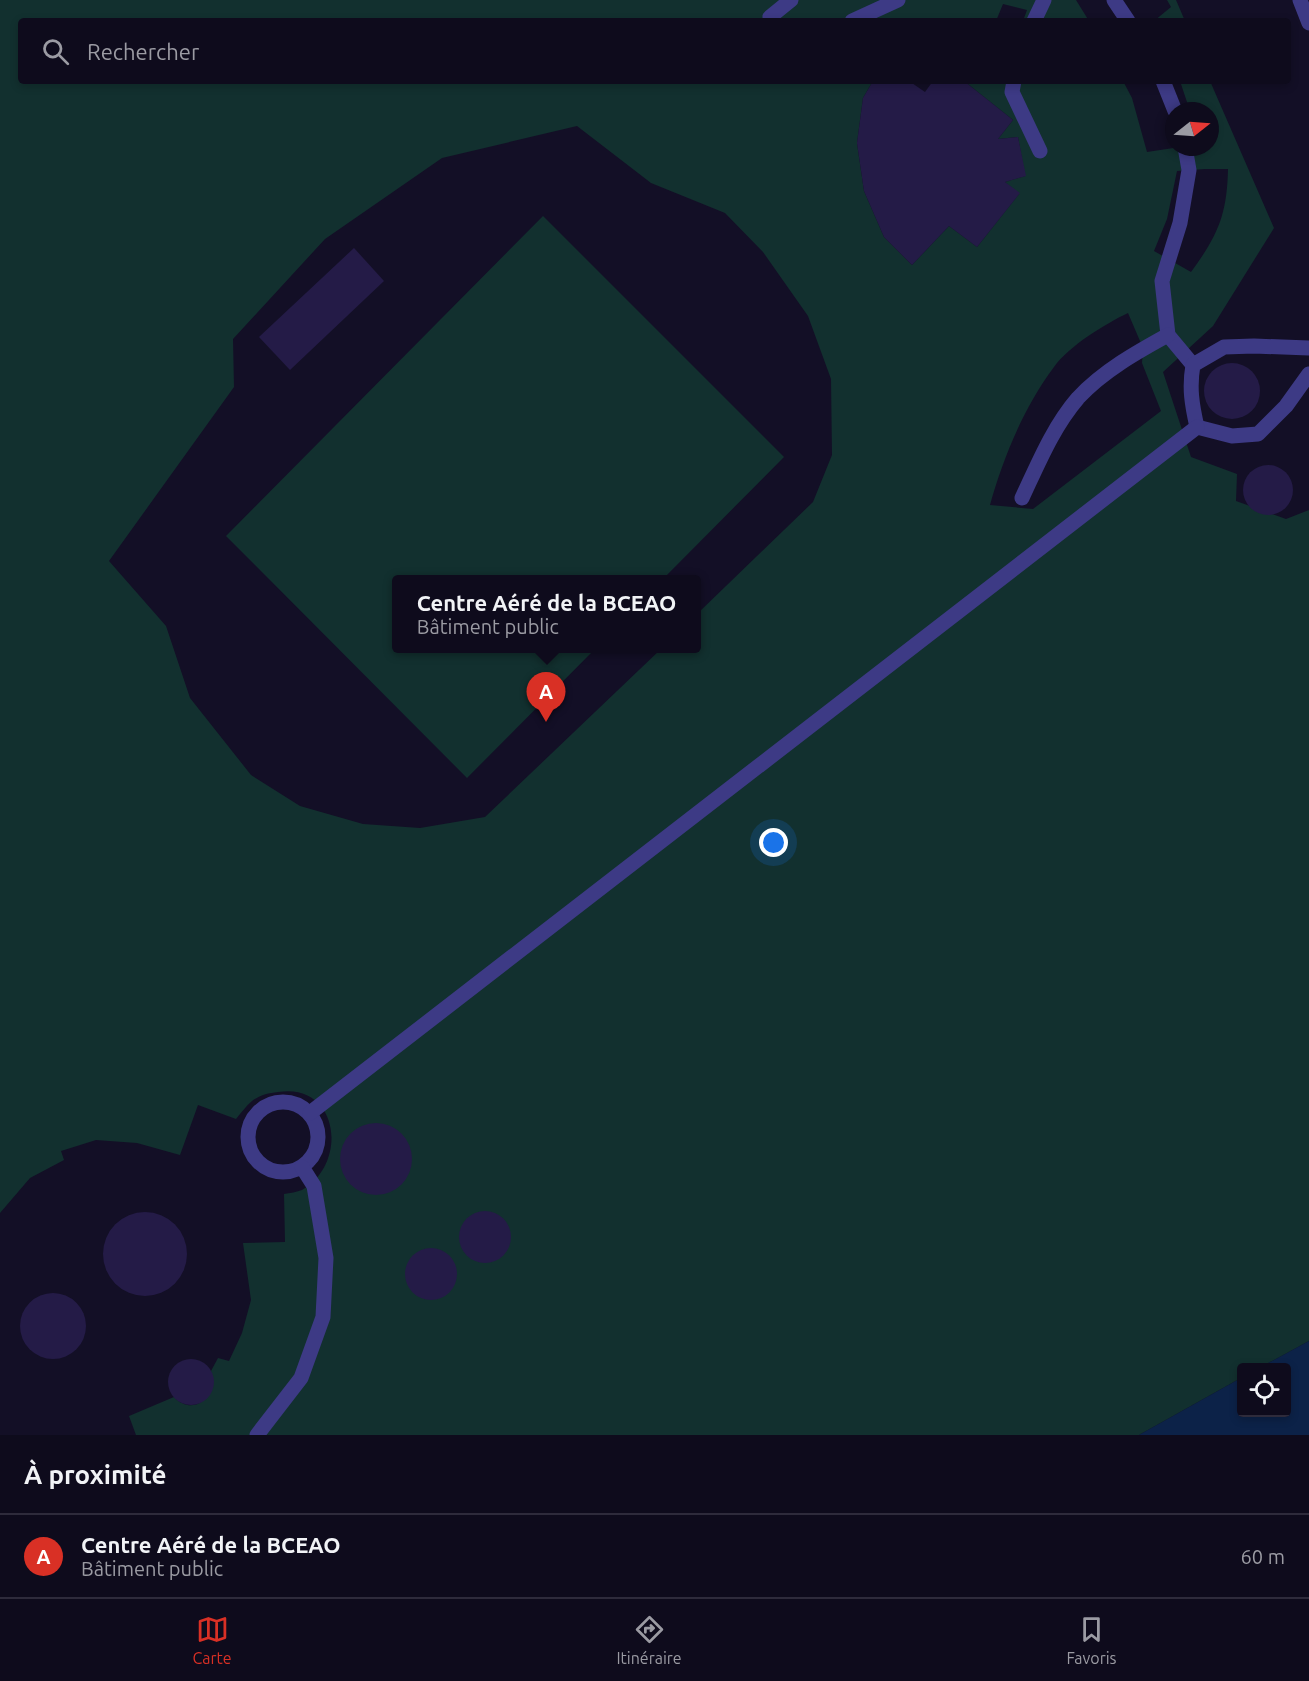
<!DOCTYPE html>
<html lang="fr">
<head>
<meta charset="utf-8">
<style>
	body { margin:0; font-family:Ubuntu,sans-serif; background:#1c1929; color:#f1f3f6 }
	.controls { position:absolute; right:18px; bottom:18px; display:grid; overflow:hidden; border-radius:6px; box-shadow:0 3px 9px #0003 }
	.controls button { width:54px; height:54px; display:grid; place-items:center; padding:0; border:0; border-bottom:2px solid #2e2b3b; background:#0e0b1c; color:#f1f3f6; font:30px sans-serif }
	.compass { position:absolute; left:1165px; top:102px; width:54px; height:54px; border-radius:50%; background:#0e0b1c; box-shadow:0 3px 9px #0003; rotate:73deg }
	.you { position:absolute; left:774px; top:843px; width:21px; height:21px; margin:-15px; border:4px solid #fff; border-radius:50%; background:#1a73e8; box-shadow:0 0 0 9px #1a73e833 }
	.badge { display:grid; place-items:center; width:39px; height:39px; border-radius:50%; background:#d93025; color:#fff; font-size:20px; font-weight:700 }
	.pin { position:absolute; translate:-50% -50px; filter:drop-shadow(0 2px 3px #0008) }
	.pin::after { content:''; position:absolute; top:32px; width:21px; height:18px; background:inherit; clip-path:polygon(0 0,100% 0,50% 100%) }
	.popup { position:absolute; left:392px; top:575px; width:309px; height:78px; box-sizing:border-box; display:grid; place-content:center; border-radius:6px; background:#0e0b1c; filter:drop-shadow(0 2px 4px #0005); font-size:20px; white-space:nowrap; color:#9b9ba3 }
	.popup b { font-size:22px; color:#f1f3f6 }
	.popup::after { content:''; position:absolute; left:50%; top:100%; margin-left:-12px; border:12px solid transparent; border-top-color:#0e0b1c }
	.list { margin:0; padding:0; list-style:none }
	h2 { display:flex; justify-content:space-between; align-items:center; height:78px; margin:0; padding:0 24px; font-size:26px }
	h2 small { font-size:20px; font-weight:400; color:#9b9ba3 }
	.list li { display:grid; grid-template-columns:39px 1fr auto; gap:18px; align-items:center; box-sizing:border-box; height:84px; padding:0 24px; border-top:2px solid #2e2b3b }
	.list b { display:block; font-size:22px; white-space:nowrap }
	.list p { margin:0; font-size:20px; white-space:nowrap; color:#9b9ba3 }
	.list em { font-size:20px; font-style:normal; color:#9b9ba3 }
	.icon { flex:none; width:33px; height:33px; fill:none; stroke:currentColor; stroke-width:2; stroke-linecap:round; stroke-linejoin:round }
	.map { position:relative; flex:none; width:1309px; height:1435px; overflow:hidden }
	.search { position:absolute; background:#0e0b1c; box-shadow:0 3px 9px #0003; left:18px; right:18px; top:18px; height:66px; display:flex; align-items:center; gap:15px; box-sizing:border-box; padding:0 21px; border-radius:6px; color:#9b9ba3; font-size:22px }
	.sheet { height:162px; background:#0e0b1c }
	nav { display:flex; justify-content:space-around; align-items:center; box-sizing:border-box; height:84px; border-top:2px solid #2e2b3b; background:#0e0b1c; font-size:16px; color:#9b9ba3 }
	nav a { display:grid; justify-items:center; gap:3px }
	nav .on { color:#d93025 }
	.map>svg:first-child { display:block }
	.green { fill:#12302f; fill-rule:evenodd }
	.water { fill:#0c2248 }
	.building { fill:#241b47 }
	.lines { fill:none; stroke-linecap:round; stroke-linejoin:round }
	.minor { stroke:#3d3a85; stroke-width:15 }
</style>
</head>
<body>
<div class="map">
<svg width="1309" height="1435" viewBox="0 0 1309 1435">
	<rect width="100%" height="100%" fill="#130f26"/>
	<g class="green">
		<path d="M0,0H1076L1089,21H1023L1027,10L1003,4L996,21H21V81H873L863,98L857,143L864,191L884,237L912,265L949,226L977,247L1019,194L1005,182L1025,176L1018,137L998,139L1013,120L964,81H1123L1132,98L1147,152L1180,147H1210V111H1190L1180,81H1210L1274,228L1213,326L1163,372L1191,457L1237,474L1236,501L1286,519L1309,510V1341L1261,1367L1242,1368L1241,1378L1139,1435H136L129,1416L174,1397C193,1417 217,1398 211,1371L218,1358L229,1361L242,1333L251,1300L243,1243L285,1242L284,1194C290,1193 297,1192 302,1190C349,1163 339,1082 278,1092C268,1093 260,1095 252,1101C246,1106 241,1113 236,1119L198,1105L180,1155L137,1143L96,1140L61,1151L64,1160L30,1178L0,1213ZM577,126L651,183L725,213L763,252L808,316L831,379L832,455L813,502L696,615V648L661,649L485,817L420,828L363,824L300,806L251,775L190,698L166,626L109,561L234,387L233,339L325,239L442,158ZM1205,169H1228C1227,215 1218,235 1191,272L1154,251L1167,219L1177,171ZM1128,313L1143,348L1142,363L1161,411L1033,509L990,505C1003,458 1024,407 1054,367C1069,346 1105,324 1128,313Z"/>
		<polygon points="1167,0 1176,0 1185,21 1154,21 1171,7"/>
		<polygon points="543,216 784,457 663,579 396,580 396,648 595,649 467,778 226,536"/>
	</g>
	<polygon class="water" points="1309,1341 1309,1435 1139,1435 1241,1378 1242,1412 1286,1412 1286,1368 1261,1367"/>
	<g class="building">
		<polygon points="873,81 909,81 925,92 933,81 964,81 1013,120 998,139 1018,137 1026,176 1005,182 1020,193 977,247 949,226 912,265 884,237 864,191 857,143 863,98"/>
		<polygon points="354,248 384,281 290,370 259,337"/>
		<circle cx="1232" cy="391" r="28"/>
		<circle cx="1268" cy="490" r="25"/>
		<circle cx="376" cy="1159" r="36"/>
		<circle cx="485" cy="1237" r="26"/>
		<circle cx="145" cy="1254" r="42"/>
		<circle cx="431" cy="1274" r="26"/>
		<circle cx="53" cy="1326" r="33"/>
		<circle cx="191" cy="1382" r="23"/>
	</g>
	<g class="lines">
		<g class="minor">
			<polyline points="1114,0 1128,21"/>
			<polyline points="1300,0 1309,23"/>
			<polyline points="771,21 770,17 791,0"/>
			<polyline points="852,21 898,0"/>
			<polyline points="1034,21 1044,0"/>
			<polyline points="1014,81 1012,92 1040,151"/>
			<polyline points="1163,81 1175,111"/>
			<polyline points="1185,147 1189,170 1180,223 1162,281 1168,335 1193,365"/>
			<path d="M1197,427C1192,405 1189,388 1193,365L1224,347L1254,346L1309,348"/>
			<polyline points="1197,427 1232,436 1258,434 1286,406 1309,374"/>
			<path d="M1022,498C1038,464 1053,427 1078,398C1103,371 1137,352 1168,335"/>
			<circle cx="283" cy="1137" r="35"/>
			<polyline points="310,1113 1197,427"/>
			<polyline points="257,1435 301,1378 323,1317 326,1258 314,1186 302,1167"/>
		</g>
	</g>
</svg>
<div class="controls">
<button><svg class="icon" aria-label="locate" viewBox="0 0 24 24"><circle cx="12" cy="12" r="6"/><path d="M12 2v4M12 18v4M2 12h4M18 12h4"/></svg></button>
</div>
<svg class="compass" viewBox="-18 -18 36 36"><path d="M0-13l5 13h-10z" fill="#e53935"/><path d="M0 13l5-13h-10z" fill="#9b9ba3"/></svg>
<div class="you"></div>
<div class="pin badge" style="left:546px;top:722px">A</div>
<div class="popup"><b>Centre Aéré de la BCEAO</b>Bâtiment public</div>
<div class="search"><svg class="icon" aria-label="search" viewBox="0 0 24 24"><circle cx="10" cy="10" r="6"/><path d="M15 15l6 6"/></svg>Rechercher</div>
</div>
<section class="sheet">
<h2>À proximité<small></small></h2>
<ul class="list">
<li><span class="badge">A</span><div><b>Centre Aéré de la BCEAO</b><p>Bâtiment public</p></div><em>60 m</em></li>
</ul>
</section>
<nav>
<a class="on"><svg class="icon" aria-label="map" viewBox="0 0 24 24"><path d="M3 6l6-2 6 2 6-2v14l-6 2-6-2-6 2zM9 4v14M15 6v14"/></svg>Carte</a>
<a><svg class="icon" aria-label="directions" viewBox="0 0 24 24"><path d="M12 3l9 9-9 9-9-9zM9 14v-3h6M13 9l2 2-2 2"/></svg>Itinéraire</a>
<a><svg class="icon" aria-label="saved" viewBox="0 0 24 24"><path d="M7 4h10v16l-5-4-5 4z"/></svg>Favoris</a>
</nav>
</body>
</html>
